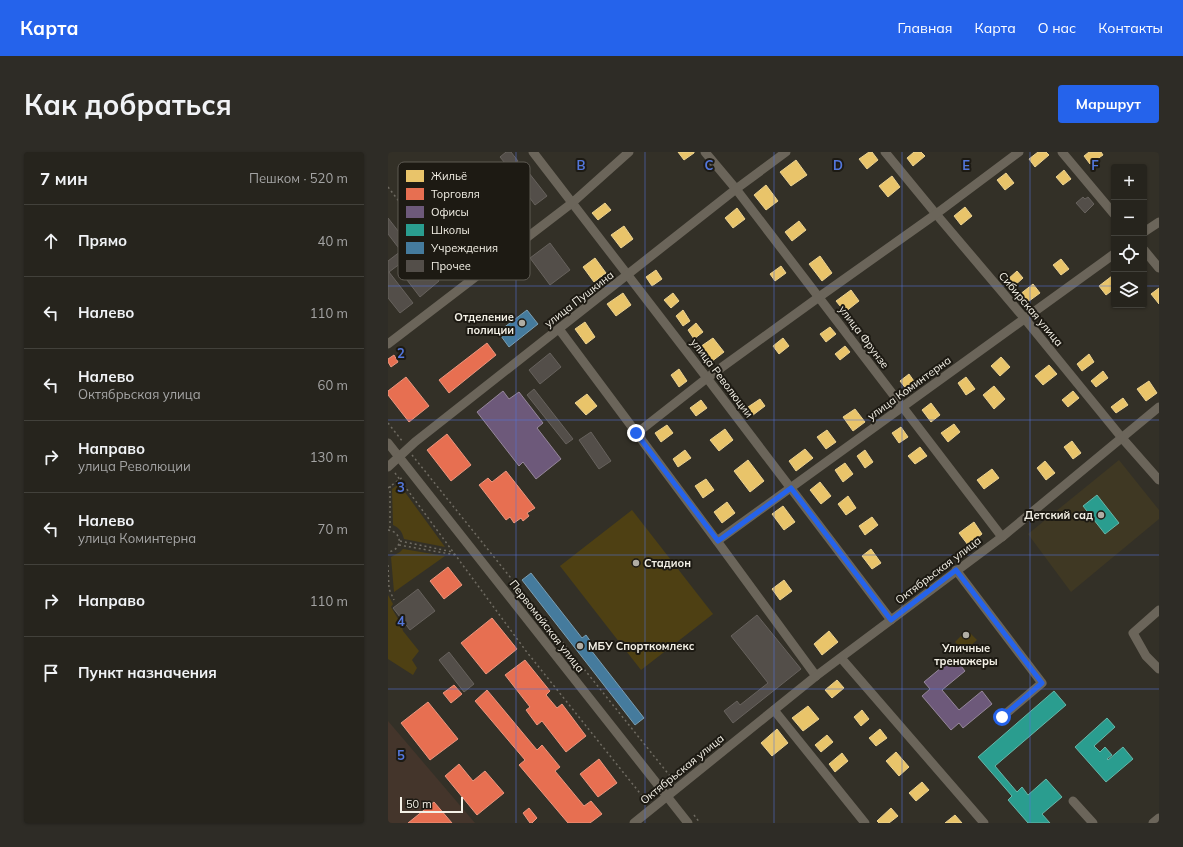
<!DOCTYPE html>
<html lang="ru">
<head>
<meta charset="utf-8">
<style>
	body { margin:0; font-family:Mulish,sans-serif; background:#2e2c26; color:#f1f3f6 }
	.controls { position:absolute; right:12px; top:12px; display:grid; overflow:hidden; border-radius:4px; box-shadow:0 1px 3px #0004 }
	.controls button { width:36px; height:36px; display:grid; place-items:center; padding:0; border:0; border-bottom:1px solid #42413b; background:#26241d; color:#f1f3f6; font:20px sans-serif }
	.scale { position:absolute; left:12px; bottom:10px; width:63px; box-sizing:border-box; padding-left:4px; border:2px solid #f4f1e7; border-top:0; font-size:11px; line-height:14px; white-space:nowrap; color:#f4f1e7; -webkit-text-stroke:3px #1d1a13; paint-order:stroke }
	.stop { position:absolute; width:12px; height:12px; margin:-9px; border:3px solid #2563eb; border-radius:50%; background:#fff }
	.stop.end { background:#2563eb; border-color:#fff; box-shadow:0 1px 4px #0008 }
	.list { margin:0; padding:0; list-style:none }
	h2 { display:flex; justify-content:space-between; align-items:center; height:52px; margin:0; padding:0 16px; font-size:17px }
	h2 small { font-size:13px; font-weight:400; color:#a4a4a4 }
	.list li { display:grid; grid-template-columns:26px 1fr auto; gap:12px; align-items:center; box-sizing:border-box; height:72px; padding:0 16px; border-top:1px solid #42413b }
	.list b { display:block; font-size:15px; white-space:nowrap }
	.list p { margin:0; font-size:13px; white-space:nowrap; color:#a4a4a4 }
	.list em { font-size:13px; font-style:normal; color:#a4a4a4 }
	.icon { flex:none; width:22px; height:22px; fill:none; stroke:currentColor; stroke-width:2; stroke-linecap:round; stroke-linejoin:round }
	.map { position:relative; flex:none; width:771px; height:671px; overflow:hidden; border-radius:4px }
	header { display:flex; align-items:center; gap:24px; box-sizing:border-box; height:56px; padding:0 20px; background:#2563eb; color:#fff }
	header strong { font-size:19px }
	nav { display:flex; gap:22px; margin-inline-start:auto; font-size:14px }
	.intro { display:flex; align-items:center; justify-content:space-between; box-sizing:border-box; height:96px; padding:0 24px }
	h1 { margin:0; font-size:28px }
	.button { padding:10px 18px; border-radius:4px; background:#2563eb; color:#fff; font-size:14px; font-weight:700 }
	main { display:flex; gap:24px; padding:0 24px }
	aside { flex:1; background:#26241d; border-radius:4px; box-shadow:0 1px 3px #0004 }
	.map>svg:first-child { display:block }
	.commercial { fill:#44352b }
	.built { fill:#3f3823 }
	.green { fill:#4e4013 }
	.homes { fill:#e9c46a; stroke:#ecd290 }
	.shops { fill:#e76f51; stroke:#eb967e }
	.offices { fill:#6d597a; stroke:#96879b }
	.schools { fill:#2a9d8f; stroke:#67b6a9 }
	.public { fill:#457b9d; stroke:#7a9eb3 }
	.building { fill:#534e49; stroke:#67625d }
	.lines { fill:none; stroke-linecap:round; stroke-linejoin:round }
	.path { stroke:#706c63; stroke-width:1.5; stroke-dasharray:2 3; stroke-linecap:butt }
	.minor { stroke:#6b655a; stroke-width:9 }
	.route { stroke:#2563eb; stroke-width:5 }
	.grid { fill:none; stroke:#5377dc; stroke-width:1; stroke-opacity:0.55 }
	.poi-dot { fill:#b0ada4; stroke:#1d1a13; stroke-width:1.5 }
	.labels { text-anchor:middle; stroke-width:4; stroke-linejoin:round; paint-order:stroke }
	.street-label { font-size:11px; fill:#f4f1e7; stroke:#1d1a13 }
	.poi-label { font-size:11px; font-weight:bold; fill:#f4f1e7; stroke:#1d1a13; text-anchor:end }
	.key { fill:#1d1a13; stroke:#5e5a53; stroke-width:1 }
	.key-label { font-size:11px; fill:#f4f1e7 }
	.grid-label { font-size:13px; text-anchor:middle; font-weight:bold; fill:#5377dc; stroke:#1d1a13; stroke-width:4; stroke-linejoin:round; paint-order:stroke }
</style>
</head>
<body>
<header>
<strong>Карта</strong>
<nav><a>Главная</a><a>Карта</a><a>О нас</a><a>Контакты</a></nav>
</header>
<div class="intro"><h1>Как добраться</h1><a class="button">Маршрут</a></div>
<main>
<aside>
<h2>7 мин<small>Пешком · 520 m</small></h2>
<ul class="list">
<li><svg class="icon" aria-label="ahead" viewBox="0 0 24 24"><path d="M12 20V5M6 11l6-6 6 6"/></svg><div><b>Прямо</b></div><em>40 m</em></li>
<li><svg class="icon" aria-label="left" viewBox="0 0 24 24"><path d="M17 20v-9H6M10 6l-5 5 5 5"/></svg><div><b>Налево</b></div><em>110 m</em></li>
<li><svg class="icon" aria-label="left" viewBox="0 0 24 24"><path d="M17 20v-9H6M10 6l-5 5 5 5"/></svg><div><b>Налево</b><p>Октябрьская улица</p></div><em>60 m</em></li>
<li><svg class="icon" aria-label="right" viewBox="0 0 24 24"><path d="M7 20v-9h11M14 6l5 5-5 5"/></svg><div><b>Направо</b><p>улица Революции</p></div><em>130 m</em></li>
<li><svg class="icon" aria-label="left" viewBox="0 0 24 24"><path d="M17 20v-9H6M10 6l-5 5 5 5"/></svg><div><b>Налево</b><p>улица Коминтерна</p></div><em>70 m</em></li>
<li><svg class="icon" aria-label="right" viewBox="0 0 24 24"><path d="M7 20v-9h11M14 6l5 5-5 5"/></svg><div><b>Направо</b></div><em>110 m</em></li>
<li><svg class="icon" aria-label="arrive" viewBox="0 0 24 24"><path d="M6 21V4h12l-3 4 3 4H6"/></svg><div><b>Пункт назначения</b></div></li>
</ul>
</aside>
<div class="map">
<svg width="771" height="671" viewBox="0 0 771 671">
	<rect width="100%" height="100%" fill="#333027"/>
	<polygon class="commercial" points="0,569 87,671 1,671 0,669"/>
	<polygon class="built" points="731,308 771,358 771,367 683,440 640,382"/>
	<g class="green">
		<path d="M11,332L57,395L16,387C14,380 12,376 5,373L4,337Z"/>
		<polygon points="244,358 325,462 253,518 172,414"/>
		<polygon points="15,397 57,404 6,440 3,405 12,400"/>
		<polygon points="0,443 5,452 3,455 13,472 15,479 31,499 24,508 29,516 25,523 0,507"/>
		<polygon points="579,478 589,488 576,500 567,490"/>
	</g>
	<g class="homes">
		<polygon points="290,0 306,0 306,1 296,8"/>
		<polygon points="481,0 484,0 490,8 479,17 471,7"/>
		<polygon points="526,0 533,0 537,4 525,14 519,6"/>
		<polygon points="650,0 658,0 661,3 647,15 641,7"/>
		<polygon points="701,0 713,0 715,3 702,12 696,4"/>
		<polygon points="408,8 419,23 403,34 392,20"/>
		<polygon points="676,18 683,27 675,33 668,25"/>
		<polygon points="618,21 626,31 617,38 609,28"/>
		<polygon points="504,24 512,35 500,45 491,34"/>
		<polygon points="378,33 390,49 378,58 366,43"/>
		<polygon points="217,51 223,58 210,68 204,61"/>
		<polygon points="577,55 584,64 573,73 566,64"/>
		<polygon points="349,56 357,67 345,76 337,66"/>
		<polygon points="411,69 418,78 404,89 397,80"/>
		<polygon points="236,74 245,87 233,96 223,83"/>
		<polygon points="432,104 444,121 434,129 421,112"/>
		<polygon points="207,106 218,121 206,130 195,115"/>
		<polygon points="673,107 681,117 673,123 665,113"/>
		<polygon points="393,114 398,121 387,129 382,122"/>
		<polygon points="268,118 274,127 264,134 258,125"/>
		<polygon points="629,119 635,126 625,135 619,128"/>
		<polygon points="724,124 726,127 726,137 718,143 711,134"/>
		<polygon points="645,132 652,141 637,152 631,143"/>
		<polygon points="771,136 771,152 763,142"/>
		<polygon points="463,138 471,149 457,160 448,149"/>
		<polygon points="235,141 243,153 228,164 219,152"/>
		<polygon points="285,141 291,149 283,156 276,148"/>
		<polygon points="295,158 302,169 295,174 288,164"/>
		<polygon points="197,170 207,185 198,192 187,177"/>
		<polygon points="308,171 315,180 306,187 300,178"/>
		<polygon points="442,175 448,182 438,190 432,182"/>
		<polygon points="325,186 336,200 323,210 312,195"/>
		<polygon points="395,186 401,194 391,202 385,194"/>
		<polygon points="457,194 462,200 452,208 447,202"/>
		<polygon points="701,202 706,210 694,219 689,212"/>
		<polygon points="613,205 622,215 612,224 603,214"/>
		<polygon points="661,213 669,222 655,233 647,224"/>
		<polygon points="291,217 299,229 291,235 283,223"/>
		<polygon points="715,219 720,226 708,235 703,229"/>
		<polygon points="521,222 528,232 519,238 512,229"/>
		<polygon points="578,225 587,237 578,243 570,231"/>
		<polygon points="761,229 769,241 758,249 749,237"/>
		<polygon points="606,234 617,247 606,257 595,243"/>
		<polygon points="685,239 691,246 680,255 674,248"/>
		<polygon points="199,242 209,254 198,263 187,251"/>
		<polygon points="735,246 740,253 728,261 723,255"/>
		<polygon points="372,247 377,254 365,263 360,255"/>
		<polygon points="313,248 319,256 308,264 302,256"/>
		<polygon points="543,251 552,263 543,270 534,258"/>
		<polygon points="467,257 477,270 465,279 455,265"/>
		<polygon points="566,272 572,280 560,290 553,281"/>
		<polygon points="279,273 285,281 273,290 267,281"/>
		<polygon points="513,275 520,285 511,291 504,281"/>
		<polygon points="337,277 345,288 331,299 322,288"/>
		<polygon points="439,278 448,290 438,297 429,285"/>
		<polygon points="684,289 693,301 685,307 676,295"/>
		<polygon points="532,295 539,304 527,312 520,304"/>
		<polygon points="417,297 425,306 408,319 401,309"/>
		<polygon points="297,298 303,306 290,315 285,307"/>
		<polygon points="477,298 485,310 477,316 469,304"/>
		<polygon points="360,308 376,329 362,340 346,319"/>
		<polygon points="657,309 667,321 658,328 649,316"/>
		<polygon points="457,311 465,322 455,330 447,318"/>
		<polygon points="604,317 611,326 596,337 589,328"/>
		<polygon points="318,327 326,338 315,346 307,334"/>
		<polygon points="432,330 443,344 433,352 422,338"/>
		<polygon points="460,344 468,356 458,363 450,352"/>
		<polygon points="339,350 347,361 334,371 326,360"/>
		<polygon points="395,354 407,370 396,378 384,362"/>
		<polygon points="484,365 490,373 477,383 471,374"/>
		<polygon points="586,370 594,382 580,393 571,381"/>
		<polygon points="483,397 493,411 484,417 474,404"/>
		<polygon points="396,428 404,439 392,448 384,437"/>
		<polygon points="441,479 450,490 434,503 426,492"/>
		<polygon points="449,528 456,536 444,546 437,538"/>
		<polygon points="420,554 431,567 415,579 404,566"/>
		<polygon points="474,558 481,567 473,574 466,565"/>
		<polygon points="389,577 400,591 384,604 373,591"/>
		<polygon points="492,577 499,586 488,594 481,586"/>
		<polygon points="439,583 445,590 433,600 427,593"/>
		<polygon points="508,600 521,615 511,624 498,609"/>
		<polygon points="454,601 460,609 447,620 441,612"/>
		<polygon points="534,630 541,638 528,649 521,641"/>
		<polygon points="503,656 510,664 501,671 491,671 489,669"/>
		<polygon points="567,663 574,671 557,671"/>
	</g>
	<g class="shops">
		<polygon points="99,191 108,203 61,241 51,228"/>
		<polygon points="6,203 10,210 3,215 0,210 0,207"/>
		<polygon points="18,225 41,254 21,270 0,243 0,239"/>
		<polygon points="59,282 83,313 63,329 39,298"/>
		<polygon points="118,319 147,356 139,361 141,364 135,369 133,366 126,371 122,365 118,368 91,333 100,326 104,330"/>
		<polygon points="60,415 74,433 56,447 42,429"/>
		<polygon points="104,466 129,497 98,522 73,491"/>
		<polygon points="137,508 162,539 158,543 169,556 174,552 198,584 178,600 154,569 149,573 138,558 142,555 117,523"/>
		<polygon points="66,533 74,542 63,551 55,541"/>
		<polygon points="99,538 149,598 154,593 172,615 167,619 196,654 203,649 214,662 202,671 180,671 131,613 137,608 87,549"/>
		<polygon points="40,550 70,587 42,608 13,571"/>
		<polygon points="211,607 229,631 210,645 192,622"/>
		<polygon points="71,612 85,629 97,619 116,641 89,663 57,624"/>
		<polygon points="46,650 64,671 20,671"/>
		<polygon points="141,656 149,666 144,671 142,671 135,661"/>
	</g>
	<g class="offices">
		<polygon points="115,239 121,247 131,240 155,271 149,276 173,307 148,327 135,310 131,314 89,260"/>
		<polygon points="566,505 577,519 554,538 571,558 594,539 604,552 575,576 571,571 563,578 534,544 542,537 536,530"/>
	</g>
	<g class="schools">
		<polygon points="709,343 731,371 717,382 695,354"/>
		<polygon points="666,539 678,553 607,614 629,640 634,635 640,643 658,627 674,645 654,662 662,671 640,671 620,648 624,644 590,605"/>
		<polygon points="719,566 727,575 706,594 712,600 717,595 724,603 719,607 720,608 735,595 745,607 718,630 687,595"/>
	</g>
	<g class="public">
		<polygon points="139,158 150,172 121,195 110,180"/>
		<polygon points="143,421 194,486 198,483 203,490 199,493 256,566 247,573 134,428"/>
	</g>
	<g class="building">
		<polygon points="118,0 123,0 130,9 121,16 112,5"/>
		<polygon points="141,21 159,44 147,53 130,30"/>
		<polygon points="695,45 697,47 700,45 706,52 697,61 688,51"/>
		<polygon points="0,66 21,93 27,88 33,96 1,120 25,151 12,161 0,146 0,109 13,99 0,82"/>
		<polygon points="162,91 182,118 162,133 142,106"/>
		<polygon points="39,113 51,129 32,145 19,128"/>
		<polygon points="162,201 173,215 152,232 141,218"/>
		<polygon points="146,237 185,287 178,292 139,243"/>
		<polygon points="203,280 223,309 211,317 191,288"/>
		<polygon points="30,437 47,459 22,478 5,456"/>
		<polygon points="369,463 413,517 345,571 336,559 349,549 352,553 380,531 343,484"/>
		<polygon points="61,500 86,532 76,540 51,508"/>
	</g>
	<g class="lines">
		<g class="path">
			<polyline points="0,35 71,127"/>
			<polyline points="0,271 15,290"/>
			<polyline points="24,303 286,629"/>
			<polyline points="7,321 138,499 259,650"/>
			<polyline points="2,334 2,378"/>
			<polyline points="0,336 16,324"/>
			<path d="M0,378C15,380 15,398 0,400"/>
			<polyline points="12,389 65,400"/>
			<polyline points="11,393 68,403"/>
			<polyline points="0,413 1,437 6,448"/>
			<polyline points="306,663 312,671"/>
		</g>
		<g class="minor">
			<polyline points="145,0 319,226 503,468"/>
			<polyline points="317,0 348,37 614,385"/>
			<polyline points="497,0 548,62 637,167 734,286 771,328"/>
			<polyline points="674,0 726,62"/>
			<polyline points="756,80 771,70"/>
			<polyline points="756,98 771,116"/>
			<polyline points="171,177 329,389 428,524"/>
			<polyline points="0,192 184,51 241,0"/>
			<polyline points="249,281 319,226 431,145 548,62 631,0"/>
			<polyline points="0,291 300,671"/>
			<polyline points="0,315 27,290 348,37 398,0"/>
			<polyline points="329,389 726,102"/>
			<polyline points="568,418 654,531 614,565"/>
			<polyline points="771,458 745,481 758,504 771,517"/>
			<polyline points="453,506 596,671"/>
			<polyline points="386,558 477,671"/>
			<polyline points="685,649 705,671"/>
			<polyline points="246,671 428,524 614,385 771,255"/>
			<polyline points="765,671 771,666"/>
		</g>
	</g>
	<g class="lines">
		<polyline class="route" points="248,281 330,389 403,336 503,468 568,418 654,531 614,565"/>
	</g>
	<path class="grid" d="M128,0V671M257,0V671M386,0V671M514,0V671M642,0V671M0,134H726M756,134H771M0,268H771M0,403H771M0,537H771"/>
	<g class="poi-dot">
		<circle cx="134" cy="171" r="4"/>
		<circle cx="713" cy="363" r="4"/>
		<circle cx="248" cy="411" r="4"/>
		<circle cx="578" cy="483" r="4"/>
		<circle cx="192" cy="494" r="4"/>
	</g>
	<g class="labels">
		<g class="street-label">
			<text transform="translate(191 147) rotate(-38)" y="4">улица Пушкина</text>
			<text transform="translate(643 157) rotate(50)" y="4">Сибирская улица</text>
			<text transform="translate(476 185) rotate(53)" y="4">улица Фрунзе</text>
			<text transform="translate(334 226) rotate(53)" y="4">улица Революции</text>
			<text transform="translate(521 236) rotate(-36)" y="4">улица Коминтерна</text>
			<text transform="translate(550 418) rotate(-37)" y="4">Октябрьская улица</text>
			<text transform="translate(159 474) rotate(52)" y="4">Первомайская улица</text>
			<text transform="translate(294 617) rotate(-39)" y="4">Октябрьская улица</text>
		</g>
		<g class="poi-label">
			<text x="126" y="169">Отделение<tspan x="126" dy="13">полиции</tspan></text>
			<text x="705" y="367">Детский сад</text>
			<text x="256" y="415" text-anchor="start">Стадион</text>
			<text x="200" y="498" text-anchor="start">МБУ Спорткомлекс</text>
			<text x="578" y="500" text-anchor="middle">Уличные<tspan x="578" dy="13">тренажеры</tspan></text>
		</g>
	</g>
	<rect x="10" y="10" width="132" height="118" rx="6" class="key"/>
	<rect x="18" y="18" width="18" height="12" fill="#e9c46a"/>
	<rect x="18" y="36" width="18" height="12" fill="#e76f51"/>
	<rect x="18" y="54" width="18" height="12" fill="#6d597a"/>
	<rect x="18" y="72" width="18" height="12" fill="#2a9d8f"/>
	<rect x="18" y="90" width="18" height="12" fill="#457b9d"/>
	<rect x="18" y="108" width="18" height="12" fill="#534e49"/>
	<g class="key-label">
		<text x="43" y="28">Жильё</text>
		<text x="43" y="46">Торговля</text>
		<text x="43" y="64">Офисы</text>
		<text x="43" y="82">Школы</text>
		<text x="43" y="100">Учреждения</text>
		<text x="43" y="118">Прочее</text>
	</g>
	<g class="grid-label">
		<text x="193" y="18">B</text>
		<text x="321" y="18">C</text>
		<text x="450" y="18">D</text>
		<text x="578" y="18">E</text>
		<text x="707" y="18">F</text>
		<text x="13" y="206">2</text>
		<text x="13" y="340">3</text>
		<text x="13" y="474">4</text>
		<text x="13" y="608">5</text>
	</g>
</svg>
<div class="controls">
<button>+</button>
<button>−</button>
<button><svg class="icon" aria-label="locate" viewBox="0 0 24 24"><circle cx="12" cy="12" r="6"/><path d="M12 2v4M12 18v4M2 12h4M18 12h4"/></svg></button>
<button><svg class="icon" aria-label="layers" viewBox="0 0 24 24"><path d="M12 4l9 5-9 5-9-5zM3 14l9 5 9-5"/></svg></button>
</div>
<div class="scale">50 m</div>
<div class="stop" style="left:614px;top:565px"></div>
<div class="stop end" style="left:248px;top:281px"></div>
</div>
</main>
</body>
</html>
